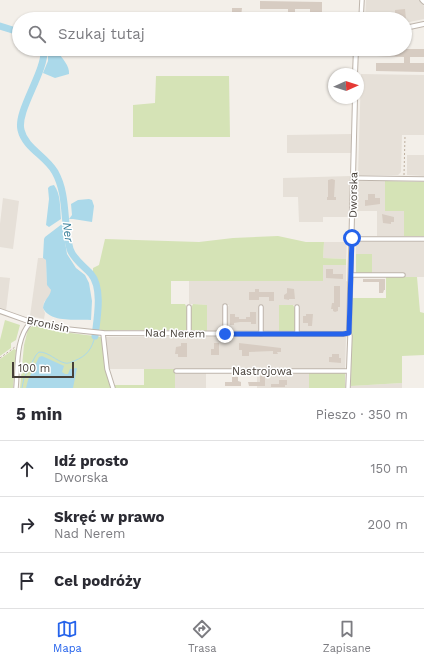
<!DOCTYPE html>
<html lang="pl">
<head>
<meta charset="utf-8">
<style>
	body { margin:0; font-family:"Work Sans",sans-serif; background:#f7f7f7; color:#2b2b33 }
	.compass { position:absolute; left:328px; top:68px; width:36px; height:36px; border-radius:50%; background:#fff; box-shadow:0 1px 3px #0004; rotate:87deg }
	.scale { position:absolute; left:12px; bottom:10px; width:62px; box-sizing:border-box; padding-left:4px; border:2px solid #463f38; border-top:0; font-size:11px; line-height:14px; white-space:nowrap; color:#463f38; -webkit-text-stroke:3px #fff; paint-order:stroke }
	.stop { position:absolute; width:12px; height:12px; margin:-9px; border:3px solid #2563eb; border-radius:50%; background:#fff }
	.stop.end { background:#2563eb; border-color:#fff; box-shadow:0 1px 4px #0008 }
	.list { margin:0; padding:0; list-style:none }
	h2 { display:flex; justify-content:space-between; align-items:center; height:52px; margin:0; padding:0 16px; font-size:17px }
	h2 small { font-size:13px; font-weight:400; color:#7c7c81 }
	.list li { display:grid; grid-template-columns:26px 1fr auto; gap:12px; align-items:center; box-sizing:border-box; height:56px; padding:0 16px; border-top:1px solid #e1e1e2 }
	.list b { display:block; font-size:15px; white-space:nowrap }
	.list p { margin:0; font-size:13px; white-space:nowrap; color:#7c7c81 }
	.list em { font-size:13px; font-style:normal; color:#7c7c81 }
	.icon { flex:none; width:22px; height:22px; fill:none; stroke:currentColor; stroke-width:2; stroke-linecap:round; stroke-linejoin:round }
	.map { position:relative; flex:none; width:424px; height:388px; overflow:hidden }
	.search { position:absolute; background:#fff; box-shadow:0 1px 3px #0004; left:12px; right:12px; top:12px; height:44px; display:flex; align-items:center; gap:10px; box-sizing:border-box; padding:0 14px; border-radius:22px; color:#7c7c81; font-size:15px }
	.sheet { height:220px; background:#fff }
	nav { display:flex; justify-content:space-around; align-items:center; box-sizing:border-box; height:56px; border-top:1px solid #e1e1e2; background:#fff; font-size:11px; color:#7c7c81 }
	nav a { display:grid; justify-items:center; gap:2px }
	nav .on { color:#2563eb }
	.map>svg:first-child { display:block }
	.residential { fill:#e6e0d8 }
	.green { fill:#d5e3b6 }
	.water { fill:#abd9ea }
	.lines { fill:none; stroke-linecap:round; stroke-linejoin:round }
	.stream { stroke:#abd9ea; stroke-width:1 }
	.river { stroke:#abd9ea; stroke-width:7 }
	.building { fill:#d7ccc2 }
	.minor-casing { stroke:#beb5ac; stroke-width:5.5 }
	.tertiary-casing { stroke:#beb5ac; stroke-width:6 }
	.path { stroke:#beaf9f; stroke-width:1; stroke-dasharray:2 2; stroke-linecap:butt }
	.minor { stroke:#fff; stroke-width:3.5 }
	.tertiary { stroke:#fff; stroke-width:4 }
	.route { stroke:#2563eb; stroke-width:5 }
	.labels { text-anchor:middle; stroke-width:3; stroke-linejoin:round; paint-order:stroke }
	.street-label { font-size:11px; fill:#463f38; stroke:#fff }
	.water-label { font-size:12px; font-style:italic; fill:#377e99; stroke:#fff }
</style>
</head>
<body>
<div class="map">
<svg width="424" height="388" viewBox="0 0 424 388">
	<rect width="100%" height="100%" fill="#f3efe9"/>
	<g class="residential">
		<polygon points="366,0 419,0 424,6 424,19 405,23 405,19 365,19"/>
		<polygon points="361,74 424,75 424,135 402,135 401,172 398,175 358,175"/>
		<polygon points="351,134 351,153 287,153 287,135"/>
		<polygon points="407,155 424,155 424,176 407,175"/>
		<polygon points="350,176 350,217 323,217 323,222 299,222 298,197 283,197 283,178"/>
		<polygon points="358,181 385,181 385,211 404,211 404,236 377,236 377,211 357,211"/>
		<polygon points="3,198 19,201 13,249 0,247 0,224"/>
		<polygon points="324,242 347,242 346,259 323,258"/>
		<polygon points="356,242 424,242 424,277 403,277 402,273 372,273 372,254 356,254"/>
		<polygon points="38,258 43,258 46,260 47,284 51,290 51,294 44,302 43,308 45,313 44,319 30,316"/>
		<polygon points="323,265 346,265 346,281 349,282 348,328 347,330 342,331 299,331 299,309 300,305 279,305 279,331 263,331 263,308 264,305 258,305 259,308 259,331 227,331 227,308 229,305 222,305 223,308 223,331 207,331 207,305 189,304 189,281 322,281"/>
		<polygon points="0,277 10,278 6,311 0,309"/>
		<polygon points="106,337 346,337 345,369 109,369"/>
		<rect x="175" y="373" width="31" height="15"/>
		<rect x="257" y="373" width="52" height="15"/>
		<polygon points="402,383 402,388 351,388 351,386"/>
	</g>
	<g class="green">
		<polygon points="156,76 229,76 230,137 133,137 133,105 155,103"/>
		<polygon points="385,181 424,182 424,236 404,236 404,211 385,211"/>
		<polygon points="278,236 306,242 324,242 323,258 346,259 346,265 323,265 323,281 171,281 171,304 185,304 187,308 187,330 117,330 107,331 97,329 100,300 93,272 93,268 99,265 105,239 199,242 233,238"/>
		<rect x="356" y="254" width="16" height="19"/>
		<polygon points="386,277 417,277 420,312 424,313 424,355 402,356 402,383 351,386 352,298 386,298"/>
		<polygon points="193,304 207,305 207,331 191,330 191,308"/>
		<polygon points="279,305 293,305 295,308 295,331 279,331"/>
		<polygon points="5,320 20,325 16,340 11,343 11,348 0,356 0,340"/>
		<polygon points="34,325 55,331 102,337 112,388 20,388 24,345 28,329"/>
		<polygon points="14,349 16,350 13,388 0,388 0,359"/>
		<polygon points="144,369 175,369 175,388 115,388 114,385 144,385"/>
		<rect x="309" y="373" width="36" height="15"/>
	</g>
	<g class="water">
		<path d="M55,50L57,51C62,58 70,66 69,74L55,78L43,73L48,61V52Z"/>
		<path d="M54,185C61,194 60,209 61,219L49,227L46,225L49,199L48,188L50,186Z"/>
		<polygon points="89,199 92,200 94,206 92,222 73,219 69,219 72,215 71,204 78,200"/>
		<path d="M62,224L67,254L76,268L85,275L89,283L92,301L91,320C77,319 50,323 43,308C44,299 50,297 51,290L47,285L46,260L43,258L44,239L45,237Z"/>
		<polygon points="42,356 64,366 62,372 65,374 68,374 70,369 77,368 73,388 26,388 28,380 39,357"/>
	</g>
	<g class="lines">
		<path class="stream" d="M22,388L24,378L36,355L39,352C49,352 56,361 65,363C68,364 71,362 74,361C87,356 92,349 95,336"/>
		<g class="river">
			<polyline points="0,26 19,32"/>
			<path d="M44,49C46,71 16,111 21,130C25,148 46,156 55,172C68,195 63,224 70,249C73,259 84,266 91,274C103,288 97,319 95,336"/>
		</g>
	</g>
	<g class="building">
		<polygon points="260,1 322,2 322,13 310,13 310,9 295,9 295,13 288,13 288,9 260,9"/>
		<polygon points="232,8 242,8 241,17 232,17"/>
		<polygon points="405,9 406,19 395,19 395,10"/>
		<polygon points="376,49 424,49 424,57 410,57 410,63 424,63 424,72 376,71 376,63 404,63 404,57 376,56"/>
		<polygon points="332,179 335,180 334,197 336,197 336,200 327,200 327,197 328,197 328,180"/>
		<polygon points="368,194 375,194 375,198 380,198 380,204 365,206 365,200 368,200"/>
		<polygon points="382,214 394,217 394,222 391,222 391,224 383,223"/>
		<polygon points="326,269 333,269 333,274 343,274 343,279 326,278"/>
		<polygon points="363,279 385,279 385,290 384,290 383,293 379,293 379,282 363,282"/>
		<polygon points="334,286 340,286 340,307 338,307 338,311 335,312 333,311 333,309 331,309 332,303 334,303"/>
		<polygon points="287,288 294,289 295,299 289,299 289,300 284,299 284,295 287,293"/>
		<polygon points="255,289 259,289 259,292 274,292 274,301 269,301 269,297 259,297 259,300 249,300 249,292 255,292"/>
		<polygon points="250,312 256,312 256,324 251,324 251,322 240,322 234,323 234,325 230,325 230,314 235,314 235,317 239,317 239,319 246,319 246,317 250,317"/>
		<polygon points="306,314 313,314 312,326 308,326 308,323 303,323 303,316 306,316"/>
		<polygon points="181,343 187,343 187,357 178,357 178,354 175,354 176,347 181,346"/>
		<polygon points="214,343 219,343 219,355 211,355 211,349 214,349"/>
		<polygon points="239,343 281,348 281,352 277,352 278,354 273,354 273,351 249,352 249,356 242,356 242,350 239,350"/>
		<polygon points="332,354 339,354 339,358 341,358 341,363 329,362 329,357 332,357"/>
		<polygon points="260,376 265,376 265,386 249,386 248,382 260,382"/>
		<polygon points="232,377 238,377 238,381 241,382 241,386 225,386 225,382 232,382"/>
		<polygon points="279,380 287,380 287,385 285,385 285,387 271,387 271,384 279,384"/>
	</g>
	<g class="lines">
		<g class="minor-casing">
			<g id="minor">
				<polyline points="422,0 424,2"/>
				<polyline points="361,19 362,0"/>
				<polyline points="353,178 424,179"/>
				<polyline points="352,239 424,239"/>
				<polyline points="351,275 403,275"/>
				<polyline points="261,307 261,334"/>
				<polyline points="103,333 107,369 113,388"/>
				<polyline points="189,333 189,307"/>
				<polyline points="225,334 225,306"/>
				<polyline points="297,334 297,307"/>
				<polyline points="176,371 348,371"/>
				<path d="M16,388C18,367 15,338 31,322"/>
				<polyline points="348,388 350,336 349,333"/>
			</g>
		</g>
		<g class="tertiary-casing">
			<g id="tertiary">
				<polyline points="405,28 424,24"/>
				<polyline points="355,74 356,49"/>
				<polyline points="0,311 31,322 65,329 103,333 343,334 349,333 355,98"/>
			</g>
		</g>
		<g class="path">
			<polyline points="404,175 405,136"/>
			<polyline points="0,358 15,347"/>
		</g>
		<use href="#minor" class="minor"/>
		<use href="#tertiary" class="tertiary"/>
	</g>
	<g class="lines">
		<polyline class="route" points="225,334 343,334 349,333 352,238"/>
	</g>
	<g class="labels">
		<g class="street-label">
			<text transform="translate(353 195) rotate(-89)" y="4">Dworska</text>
			<text transform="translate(48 324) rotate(12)" y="4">Bronisin</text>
			<text transform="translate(175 333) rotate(1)" y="4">Nad Nerem</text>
			<text x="262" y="375">Nastrojowa</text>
		</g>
		<g class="water-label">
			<text transform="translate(68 232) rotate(82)" y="4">Ner</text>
		</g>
	</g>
</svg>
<svg class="compass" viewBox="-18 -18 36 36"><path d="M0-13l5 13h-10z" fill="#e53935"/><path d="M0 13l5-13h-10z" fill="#7c7c81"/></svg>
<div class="scale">100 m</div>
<div class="stop" style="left:352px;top:238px"></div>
<div class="stop end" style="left:225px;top:334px"></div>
<div class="search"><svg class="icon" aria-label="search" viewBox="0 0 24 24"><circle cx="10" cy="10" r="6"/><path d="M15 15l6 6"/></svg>Szukaj tutaj</div>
</div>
<section class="sheet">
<h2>5 min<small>Pieszo · 350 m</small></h2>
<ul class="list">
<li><svg class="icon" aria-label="ahead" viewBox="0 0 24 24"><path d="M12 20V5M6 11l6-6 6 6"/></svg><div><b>Idź prosto</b><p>Dworska</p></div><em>150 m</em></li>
<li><svg class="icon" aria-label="right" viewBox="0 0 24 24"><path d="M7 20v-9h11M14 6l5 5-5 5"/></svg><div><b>Skręć w prawo</b><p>Nad Nerem</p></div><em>200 m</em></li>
<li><svg class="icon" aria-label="arrive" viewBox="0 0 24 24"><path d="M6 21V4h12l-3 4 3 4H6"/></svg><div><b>Cel podróży</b></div></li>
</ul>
</section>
<nav>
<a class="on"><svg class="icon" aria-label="map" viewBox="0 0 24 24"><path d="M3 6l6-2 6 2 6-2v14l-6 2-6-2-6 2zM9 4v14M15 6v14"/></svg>Mapa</a>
<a><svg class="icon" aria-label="directions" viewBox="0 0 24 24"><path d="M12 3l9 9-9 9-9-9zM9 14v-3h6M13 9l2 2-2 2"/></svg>Trasa</a>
<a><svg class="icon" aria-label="saved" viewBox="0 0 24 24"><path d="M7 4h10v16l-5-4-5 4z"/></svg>Zapisane</a>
</nav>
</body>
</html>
